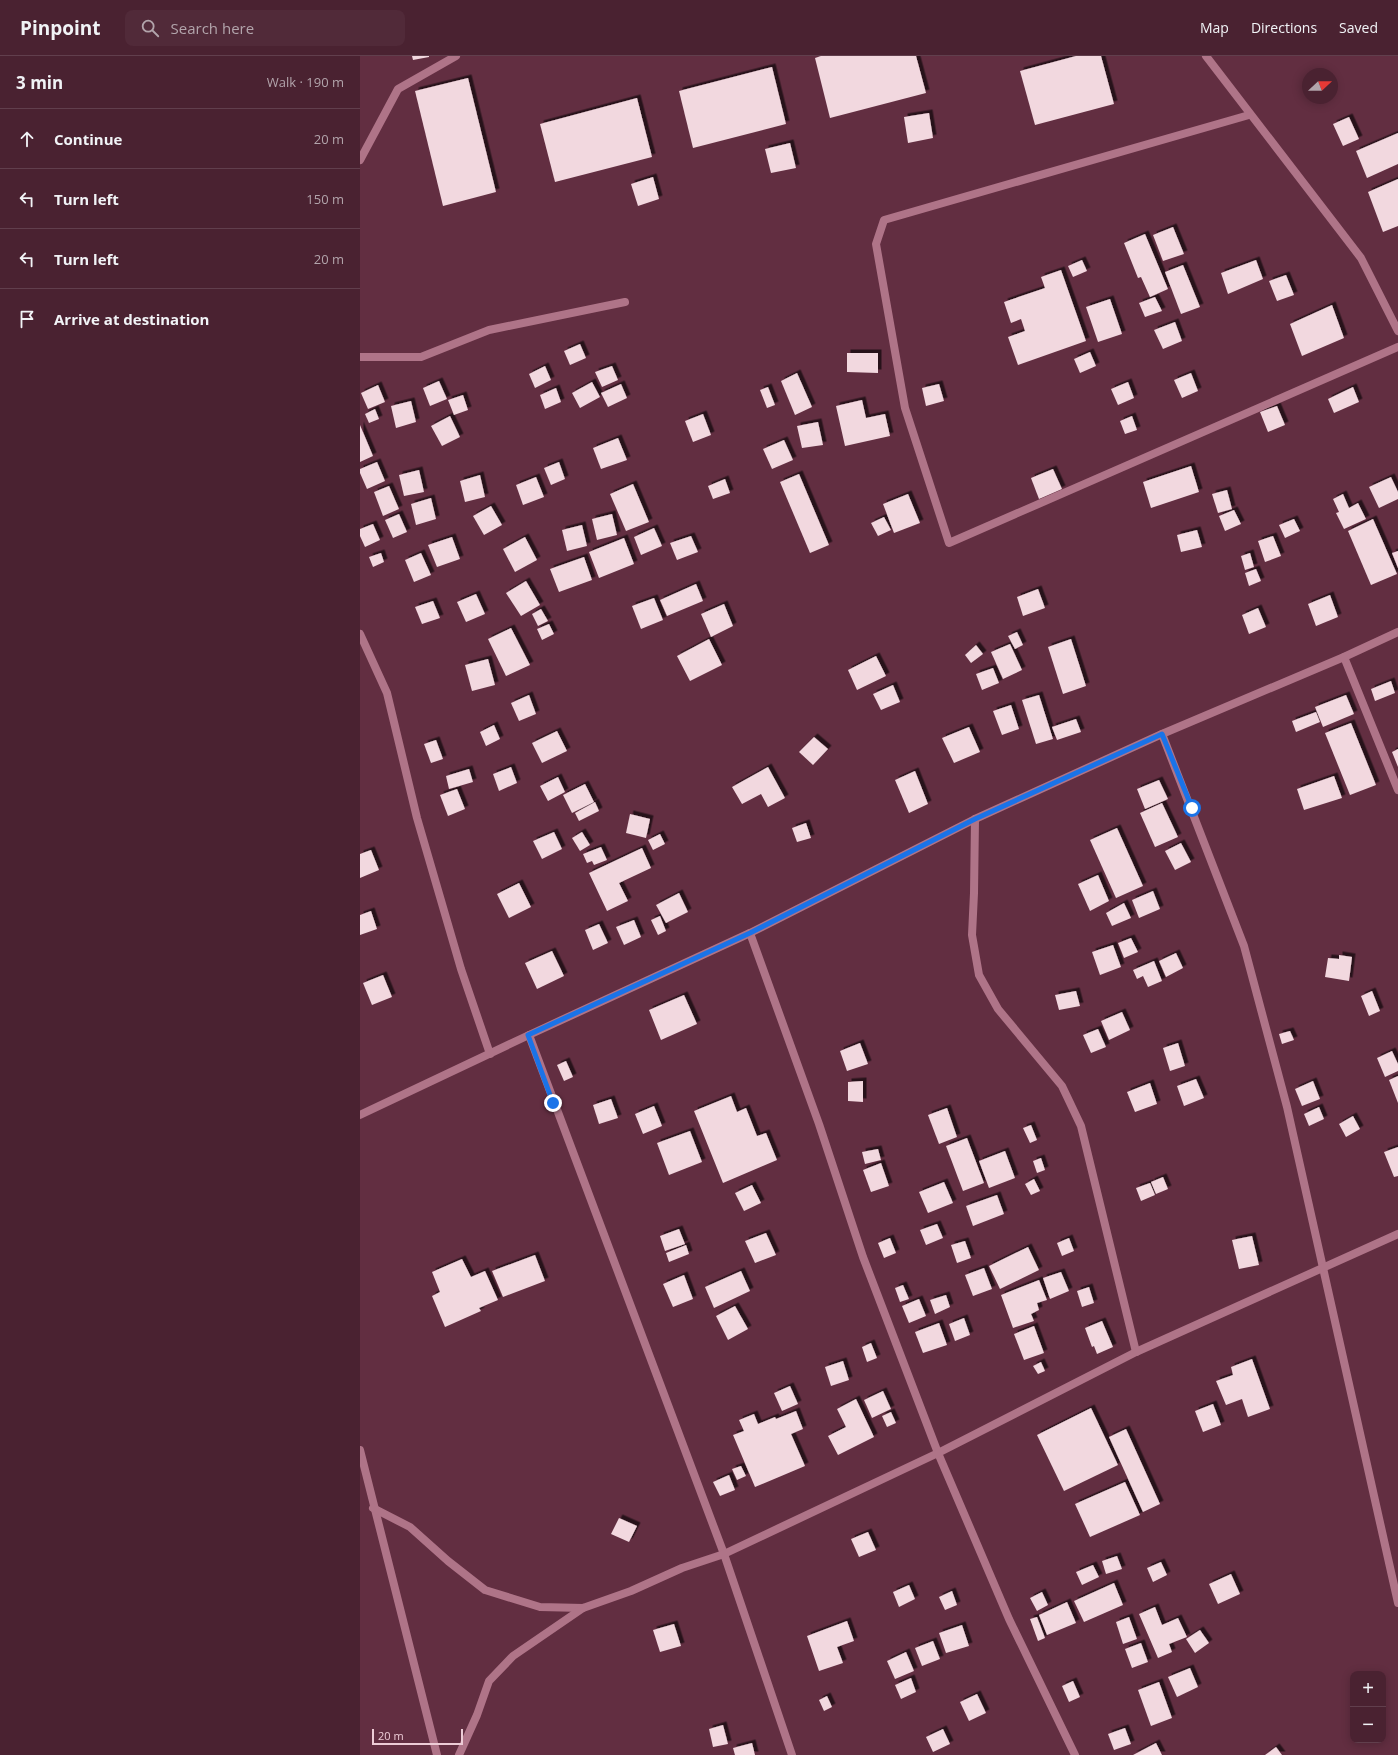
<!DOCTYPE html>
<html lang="en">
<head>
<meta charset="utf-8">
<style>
	body { margin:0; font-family:"Open Sans",sans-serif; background:#512a39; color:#f1f3f6 }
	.controls { position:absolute; right:12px; bottom:12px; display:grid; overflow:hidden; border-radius:8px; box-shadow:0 2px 10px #0003 }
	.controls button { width:36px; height:36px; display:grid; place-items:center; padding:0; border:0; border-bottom:1px solid #613f4d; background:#4a2231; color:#f1f3f6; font:20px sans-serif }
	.compass { position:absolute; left:942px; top:12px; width:36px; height:36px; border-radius:50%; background:#4a2231; box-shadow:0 2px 10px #0003; rotate:68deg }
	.scale { position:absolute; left:12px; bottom:10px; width:91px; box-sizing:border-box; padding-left:4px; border:2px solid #edccd6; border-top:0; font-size:11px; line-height:14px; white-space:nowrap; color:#edccd6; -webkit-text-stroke:3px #622e41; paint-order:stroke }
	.stop { position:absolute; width:12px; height:12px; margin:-9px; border:3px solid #1a73e8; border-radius:50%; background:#fff }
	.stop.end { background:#1a73e8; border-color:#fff; box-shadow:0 1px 4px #0008 }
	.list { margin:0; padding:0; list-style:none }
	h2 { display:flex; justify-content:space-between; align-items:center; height:52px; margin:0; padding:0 16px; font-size:17px }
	h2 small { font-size:13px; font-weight:400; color:#b2a4ab }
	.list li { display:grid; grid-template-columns:26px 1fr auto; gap:12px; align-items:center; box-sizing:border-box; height:60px; padding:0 16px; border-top:1px solid #613f4d }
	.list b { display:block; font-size:15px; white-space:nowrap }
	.list em { font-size:13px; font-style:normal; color:#b2a4ab }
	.icon { flex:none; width:22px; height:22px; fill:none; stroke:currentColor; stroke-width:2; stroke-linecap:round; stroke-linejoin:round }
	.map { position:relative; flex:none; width:1038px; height:1699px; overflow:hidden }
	header { display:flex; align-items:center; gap:24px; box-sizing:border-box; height:56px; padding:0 20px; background:#4a2231; border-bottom:1px solid #613f4d }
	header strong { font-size:19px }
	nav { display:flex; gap:22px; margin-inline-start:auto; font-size:14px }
	.search { width:280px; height:36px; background:#512a39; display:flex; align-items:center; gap:10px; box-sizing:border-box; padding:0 14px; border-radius:8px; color:#b2a4ab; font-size:15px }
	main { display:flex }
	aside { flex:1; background:#4a2231 }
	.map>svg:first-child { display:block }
	.building { fill:#f2d8df; filter:url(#shadow) }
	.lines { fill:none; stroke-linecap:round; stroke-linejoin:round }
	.minor { stroke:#af7488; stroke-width:8 }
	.route { stroke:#1a73e8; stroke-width:5 }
</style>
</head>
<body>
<header>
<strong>Pinpoint</strong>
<div class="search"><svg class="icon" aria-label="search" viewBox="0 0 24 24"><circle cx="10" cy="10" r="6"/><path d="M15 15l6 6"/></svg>Search here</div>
<nav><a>Map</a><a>Directions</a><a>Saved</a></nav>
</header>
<main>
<aside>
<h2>3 min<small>Walk · 190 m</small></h2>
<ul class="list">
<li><svg class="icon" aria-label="ahead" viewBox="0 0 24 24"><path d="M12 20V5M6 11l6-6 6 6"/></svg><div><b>Continue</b></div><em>20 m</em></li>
<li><svg class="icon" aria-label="left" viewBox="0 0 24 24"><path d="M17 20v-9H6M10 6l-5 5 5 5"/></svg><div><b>Turn left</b></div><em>150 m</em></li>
<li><svg class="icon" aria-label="left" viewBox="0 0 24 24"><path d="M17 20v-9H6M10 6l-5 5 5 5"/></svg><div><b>Turn left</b></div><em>20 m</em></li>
<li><svg class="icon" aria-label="arrive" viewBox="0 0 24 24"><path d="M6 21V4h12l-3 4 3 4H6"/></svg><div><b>Arrive at destination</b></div></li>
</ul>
</aside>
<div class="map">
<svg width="1038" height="1699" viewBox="0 0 1038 1699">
	<defs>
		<filter id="shadow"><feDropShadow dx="3.5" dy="-3.5" stdDeviation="0" flood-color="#0009"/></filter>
	</defs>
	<rect width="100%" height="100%" fill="#622e41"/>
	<g class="building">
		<polygon points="52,0 69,0 69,1 53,4"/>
		<polygon points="461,0 556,0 566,37 470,62 455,2"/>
		<polygon points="716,0 741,0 754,48 675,69 660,15"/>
		<polygon points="412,11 426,68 333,92 319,35"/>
		<polygon points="108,22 136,136 83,150 55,35"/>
		<polygon points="277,42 292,101 195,126 180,68"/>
		<polygon points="569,57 573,82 548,87 544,61"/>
		<polygon points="989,61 999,83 983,90 973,68"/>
		<polygon points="1038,77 1038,108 1007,122 996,95"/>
		<polygon points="430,87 436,112 411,117 405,93"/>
		<polygon points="293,121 299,143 278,150 271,128"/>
		<polygon points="1038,123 1038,170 1023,176 1008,136"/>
		<polygon points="813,171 824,198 803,205 793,179"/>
		<polygon points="785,178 808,233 790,241 781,221 778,222 764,187"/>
		<polygon points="722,204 727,215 713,221 708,210"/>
		<polygon points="896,204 903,223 868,238 861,217"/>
		<polygon points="823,209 840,251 821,258 805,216"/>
		<polygon points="701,214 726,285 658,309 648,281 665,275 661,263 651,267 644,246 685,232 681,221"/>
		<polygon points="926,219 934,239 917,245 909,225"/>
		<polygon points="795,241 802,255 785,261 779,247"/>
		<polygon points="750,243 762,278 738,286 726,251"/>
		<polygon points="972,249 984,282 942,300 930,268"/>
		<polygon points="815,266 822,285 803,293 794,274"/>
		<polygon points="220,288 226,302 210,309 204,295"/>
		<polygon points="730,296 736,310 720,317 714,303"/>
		<polygon points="487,297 518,297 518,317 487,316"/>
		<polygon points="185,310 191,324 175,332 169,318"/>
		<polygon points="252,310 258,324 242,331 235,316"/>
		<polygon points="437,317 452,351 435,359 421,325"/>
		<polygon points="831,317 838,335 822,342 814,324"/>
		<polygon points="79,325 87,343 70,350 63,332"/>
		<polygon points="232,326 240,341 220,352 212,337"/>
		<polygon points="768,326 774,342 758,349 751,333"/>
		<polygon points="261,328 267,342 248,351 241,337"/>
		<polygon points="579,328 584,345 566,350 562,332"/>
		<polygon points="18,329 25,346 8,353 1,337"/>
		<polygon points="408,331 415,349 407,352 400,334"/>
		<polygon points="993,331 999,346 974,357 968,343"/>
		<polygon points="196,332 201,346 185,353 180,339"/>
		<polygon points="103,339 108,354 94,359 88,344"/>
		<polygon points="502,344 506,362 525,358 530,380 485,390 476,350"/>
		<polygon points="51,345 56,366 36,372 31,350"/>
		<polygon points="917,350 925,369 908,376 900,356"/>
		<polygon points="15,353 19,363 9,367 5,358"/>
		<polygon points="343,358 351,379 333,386 325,365"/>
		<polygon points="90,360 100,381 82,390 71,370"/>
		<polygon points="772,360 777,374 765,378 760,365"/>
		<polygon points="458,366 463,389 442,392 437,370"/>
		<polygon points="0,369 13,400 0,406"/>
		<polygon points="258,382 267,404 241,413 233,392"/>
		<polygon points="424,384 433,404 412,413 403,393"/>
		<polygon points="17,406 25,425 7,433 0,417 0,413"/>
		<polygon points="199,406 205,423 191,429 184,412"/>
		<polygon points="831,410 839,436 791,452 783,426"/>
		<polygon points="693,413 702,433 679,443 671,422"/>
		<polygon points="59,414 64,436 44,440 39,419"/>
		<polygon points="439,418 469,489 450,497 420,426"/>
		<polygon points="120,419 125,441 105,446 100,425"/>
		<polygon points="176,421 184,441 163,449 156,429"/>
		<polygon points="1031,421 1038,436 1038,443 1019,452 1009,431"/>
		<polygon points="365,423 370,437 353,443 348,430"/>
		<polygon points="273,428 289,466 266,475 250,438"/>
		<polygon points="29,430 39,453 23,460 14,436"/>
		<polygon points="867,434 872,453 858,457 852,438"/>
		<polygon points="548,438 560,467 534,477 523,448"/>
		<polygon points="983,438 989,452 998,447 1006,463 984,473 976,457 979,456 973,443"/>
		<polygon points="71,442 76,463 56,469 51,448"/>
		<polygon points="131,450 142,469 124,479 113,460"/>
		<polygon points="874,454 881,468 865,475 859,460"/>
		<polygon points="39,458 47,476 33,482 25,464"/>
		<polygon points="252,458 257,479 237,484 232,463"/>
		<polygon points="524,461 531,474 518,480 511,467"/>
		<polygon points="934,463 940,475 925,482 919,469"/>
		<polygon points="1013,463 1037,518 1011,529 988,475"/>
		<polygon points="13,468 20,484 5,491 0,480 0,473"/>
		<polygon points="222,469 227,490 207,495 202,474"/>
		<polygon points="294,472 302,490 281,499 274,481"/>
		<polygon points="837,474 842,491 821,496 817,479"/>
		<polygon points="331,480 338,496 317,504 310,487"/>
		<polygon points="913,480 921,500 905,506 898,485"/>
		<polygon points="92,481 100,503 77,511 68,489"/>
		<polygon points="165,481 177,504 155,516 143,493"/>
		<polygon points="264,482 274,508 239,522 229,496"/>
		<polygon points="1038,495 1038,512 1032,497"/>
		<polygon points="21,497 24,506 13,511 9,501"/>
		<polygon points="61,497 71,519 54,526 45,504"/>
		<polygon points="890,497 894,511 885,514 881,500"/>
		<polygon points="224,501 232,524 199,536 190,513"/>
		<polygon points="896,513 901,525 889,530 885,517"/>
		<polygon points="166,525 180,549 161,560 146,537"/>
		<polygon points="336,528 343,545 307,560 300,544"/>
		<polygon points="678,533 685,552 663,560 657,541"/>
		<polygon points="116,538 125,558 106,566 97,546"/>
		<polygon points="970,539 978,561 956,570 948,548"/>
		<polygon points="294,542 303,564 281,573 272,550"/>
		<polygon points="73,545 80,562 62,568 55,551"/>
		<polygon points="364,548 373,570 351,581 341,558"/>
		<polygon points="898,552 906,571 889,578 882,559"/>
		<polygon points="181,553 188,565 178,570 172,558"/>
		<polygon points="189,568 194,578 182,584 177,573"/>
		<polygon points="151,572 170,609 146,620 128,583"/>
		<polygon points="657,576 663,589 655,593 648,580"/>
		<polygon points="349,583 362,609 330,625 317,600"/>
		<polygon points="711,583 726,630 703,638 688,591"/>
		<polygon points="650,588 662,614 643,623 631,596"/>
		<polygon points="616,589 623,598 611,607 605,599"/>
		<polygon points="516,600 526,620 497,634 488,614"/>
		<polygon points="128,603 135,629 112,635 105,609"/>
		<polygon points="633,612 639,627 622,634 616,618"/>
		<polygon points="1031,625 1035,637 1015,645 1011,633"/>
		<polygon points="533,629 540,646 521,654 513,638"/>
		<polygon points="169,639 176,658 159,665 151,647"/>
		<polygon points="679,639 693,683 676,688 662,644"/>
		<polygon points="986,639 994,658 963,671 955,651"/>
		<polygon points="651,649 659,673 642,679 633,655"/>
		<polygon points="956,656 960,666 936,676 932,665"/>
		<polygon points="716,663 721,676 697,684 692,671"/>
		<polygon points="991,667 1016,729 990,739 965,677"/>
		<polygon points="134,669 140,683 126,690 120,676"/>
		<polygon points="609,671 620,696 594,707 582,682"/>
		<polygon points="197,675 207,695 182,707 172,687"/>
		<polygon points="454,681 468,693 453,709 439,696"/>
		<polygon points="76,684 83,703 71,707 64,688"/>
		<polygon points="1038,693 1038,711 1032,696"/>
		<polygon points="151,711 157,727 139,735 133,718"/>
		<polygon points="408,711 425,742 408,751 401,738 382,748 372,731"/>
		<polygon points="109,713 113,726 89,733 86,720"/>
		<polygon points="555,715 568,748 549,757 535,724"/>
		<polygon points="974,720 982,742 944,754 937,733"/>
		<polygon points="198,721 205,736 188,745 180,730"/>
		<polygon points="799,724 808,743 785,753 777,733"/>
		<polygon points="225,728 234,746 212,757 203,739"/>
		<polygon points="97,733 105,753 88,760 80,739"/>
		<polygon points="235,746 239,755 219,765 215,757"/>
		<polygon points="802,747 818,781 795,791 780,757"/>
		<polygon points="270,758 290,763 286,782 266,777"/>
		<polygon points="446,767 451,782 437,786 432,772"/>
		<polygon points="757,772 783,830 756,842 730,784"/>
		<polygon points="194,776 202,793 182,803 173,785"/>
		<polygon points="222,776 230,789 220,795 212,782"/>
		<polygon points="300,778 305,788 293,794 288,784"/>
		<polygon points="821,787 831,806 815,814 805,795"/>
		<polygon points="241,791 247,804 234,809 232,805 227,807 223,798"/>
		<polygon points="282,792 291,812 259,827 268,845 247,855 229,817"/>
		<polygon points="11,794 19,814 0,822 0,798"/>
		<polygon points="738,819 749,845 730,855 718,828"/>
		<polygon points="159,827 171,851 149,862 137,838"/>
		<polygon points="793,835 800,853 779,862 772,844"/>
		<polygon points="319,837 328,856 306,867 296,849"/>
		<polygon points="764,847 771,862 752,870 746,857"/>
		<polygon points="11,855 17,873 0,879 0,859"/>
		<polygon points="300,860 306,875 298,879 291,864"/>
		<polygon points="274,864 281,881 264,889 256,871"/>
		<polygon points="239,868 248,887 233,894 225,874"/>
		<polygon points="771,882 778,896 764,902 758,887"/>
		<polygon points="753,889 761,911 740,919 732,896"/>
		<polygon points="192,895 204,920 177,933 165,907"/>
		<polygon points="816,897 823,912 806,921 799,905"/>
		<polygon points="979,899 992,901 989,925 965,921 968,902 979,903"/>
		<polygon points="794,905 802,925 788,931 783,920 777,923 773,914"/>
		<polygon points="23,919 32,941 12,949 3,927"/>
		<polygon points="716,935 720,950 699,954 695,939"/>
		<polygon points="1012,935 1020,955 1009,960 1001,940"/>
		<polygon points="324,939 337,968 301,984 289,954"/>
		<polygon points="762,956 770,974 749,984 741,965"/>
		<polygon points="738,973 746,991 731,997 723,979"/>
		<polygon points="930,975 934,984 922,988 919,978"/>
		<polygon points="500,987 508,1008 487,1015 480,995"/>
		<polygon points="818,987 825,1010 810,1015 803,992"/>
		<polygon points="1032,995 1038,1008 1038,1015 1025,1021 1017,1002"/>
		<polygon points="206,1005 213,1021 204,1025 197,1009"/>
		<polygon points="1038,1020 1038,1047 1029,1024"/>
		<polygon points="836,1023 844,1042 824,1050 817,1030"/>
		<polygon points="503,1025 503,1046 488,1045 488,1026"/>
		<polygon points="953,1025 960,1043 942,1050 935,1033"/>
		<polygon points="790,1027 797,1048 775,1056 767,1036"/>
		<polygon points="371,1040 377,1056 386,1052 397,1080 406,1077 417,1104 363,1127 334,1055"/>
		<polygon points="251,1043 258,1062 239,1068 233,1049"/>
		<polygon points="294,1050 302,1070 283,1078 275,1058"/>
		<polygon points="959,1051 964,1063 949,1070 944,1058"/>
		<polygon points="587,1052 597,1081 579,1088 568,1059"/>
		<polygon points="993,1060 1000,1073 986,1081 979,1068"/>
		<polygon points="671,1069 677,1084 670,1087 663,1072"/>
		<polygon points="330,1075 342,1106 309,1119 297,1087"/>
		<polygon points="607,1082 624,1127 603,1135 586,1090"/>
		<polygon points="1038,1091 1038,1120 1034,1121 1024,1096"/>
		<polygon points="518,1093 521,1104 505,1108 502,1096"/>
		<polygon points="645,1095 655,1122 629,1132 619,1105"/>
		<polygon points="681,1102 685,1114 677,1117 673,1105"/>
		<polygon points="521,1107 529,1130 511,1136 503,1114"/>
		<polygon points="803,1121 808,1133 796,1138 791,1126"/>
		<polygon points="674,1123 680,1135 671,1139 665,1128"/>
		<polygon points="584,1126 593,1147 568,1157 559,1136"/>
		<polygon points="790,1127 795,1139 781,1145 776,1132"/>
		<polygon points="392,1129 401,1147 384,1155 375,1137"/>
		<polygon points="637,1139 644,1158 613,1170 606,1150"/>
		<polygon points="577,1168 583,1182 566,1189 560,1174"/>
		<polygon points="319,1173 325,1188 305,1195 300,1180"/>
		<polygon points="406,1177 416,1199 395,1207 385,1185"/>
		<polygon points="892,1180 899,1209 879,1213 872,1184"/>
		<polygon points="530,1182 536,1197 524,1202 518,1187"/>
		<polygon points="709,1182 714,1195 702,1200 697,1187"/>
		<polygon points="605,1185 611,1202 597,1207 591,1189"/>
		<polygon points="326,1189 329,1198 309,1206 306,1197"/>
		<polygon points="668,1191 679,1214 640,1233 629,1210"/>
		<polygon points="175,1199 185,1225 143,1241 132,1215"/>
		<polygon points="102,1203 111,1221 125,1215 138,1244 119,1252 121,1255 85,1271 72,1240 80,1236 72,1216"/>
		<polygon points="624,1212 632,1233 613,1240 605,1219"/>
		<polygon points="381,1215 390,1235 354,1252 345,1231"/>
		<polygon points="701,1216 709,1235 690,1243 683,1222"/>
		<polygon points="324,1219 333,1243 313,1251 303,1228"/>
		<polygon points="679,1224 687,1244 677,1247 679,1254 671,1258 674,1265 653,1272 641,1239"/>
		<polygon points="543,1229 549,1243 540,1246 535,1232"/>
		<polygon points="729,1231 734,1247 722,1251 717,1235"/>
		<polygon points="586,1239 590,1251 575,1258 570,1244"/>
		<polygon points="559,1243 566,1260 549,1267 542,1250"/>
		<polygon points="375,1250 388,1273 368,1284 356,1260"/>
		<polygon points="604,1262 610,1279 595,1285 589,1268"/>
		<polygon points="742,1265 753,1291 737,1298 734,1290 732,1291 725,1272"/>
		<polygon points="579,1267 587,1289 563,1297 555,1276"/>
		<polygon points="674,1270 684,1297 664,1304 654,1278"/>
		<polygon points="511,1287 517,1302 507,1306 502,1291"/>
		<polygon points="892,1303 910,1353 888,1361 882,1343 866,1349 856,1325 873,1319 871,1311"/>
		<polygon points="483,1305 489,1324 471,1330 465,1311"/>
		<polygon points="681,1306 685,1315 678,1318 673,1310"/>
		<polygon points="430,1330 438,1348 422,1355 414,1337"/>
		<polygon points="523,1335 531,1353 512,1362 504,1344"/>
		<polygon points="496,1343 514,1381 478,1399 468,1380 486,1371 477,1353"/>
		<polygon points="853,1348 861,1369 843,1376 835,1355"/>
		<polygon points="731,1352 758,1409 704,1435 677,1379"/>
		<polygon points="436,1355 443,1373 431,1378 445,1410 395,1431 373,1379 384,1375 379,1364 394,1358 398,1368 415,1361 416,1363"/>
		<polygon points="531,1356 536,1367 527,1371 522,1360"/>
		<polygon points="766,1373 800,1448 783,1456 749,1381"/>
		<polygon points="381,1410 386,1420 377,1424 372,1413"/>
		<polygon points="369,1419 375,1434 360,1440 353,1426"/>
		<polygon points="765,1426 780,1459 730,1481 715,1448"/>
		<polygon points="259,1462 277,1470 269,1486 251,1478"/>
		<polygon points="508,1476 516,1494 499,1501 491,1483"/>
		<polygon points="757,1500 762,1513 746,1518 742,1505"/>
		<polygon points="801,1506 807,1519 793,1526 787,1512"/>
		<polygon points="733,1509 739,1521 722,1529 716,1516"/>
		<polygon points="871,1518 880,1538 858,1548 849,1528"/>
		<polygon points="754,1527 763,1549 724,1566 714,1545"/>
		<polygon points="549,1529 555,1543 539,1551 533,1536"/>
		<polygon points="592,1535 597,1549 585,1554 579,1541"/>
		<polygon points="682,1536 688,1549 677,1555 670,1542"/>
		<polygon points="707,1546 716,1567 687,1579 679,1559"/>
		<polygon points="795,1551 802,1569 818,1562 827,1581 809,1588 812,1596 798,1602 779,1558"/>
		<polygon points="677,1561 685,1582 678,1585 670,1563"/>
		<polygon points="769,1561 777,1583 763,1588 756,1566"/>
		<polygon points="487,1565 494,1585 477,1591 483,1607 459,1615 447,1580"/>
		<polygon points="314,1568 321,1590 300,1596 293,1574"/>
		<polygon points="602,1569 609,1590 586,1597 579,1577"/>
		<polygon points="840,1574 849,1587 835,1597 826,1583"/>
		<polygon points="573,1585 580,1603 562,1610 555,1592"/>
		<polygon points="781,1587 788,1606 772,1612 765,1593"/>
		<polygon points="546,1596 554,1615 535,1623 527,1605"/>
		<polygon points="830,1612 838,1631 817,1641 808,1621"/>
		<polygon points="551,1622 556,1636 541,1643 535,1629"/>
		<polygon points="713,1625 720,1641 709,1646 702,1630"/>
		<polygon points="799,1626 812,1662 791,1670 778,1634"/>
		<polygon points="617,1638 626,1657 609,1665 600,1646"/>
		<polygon points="467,1640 472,1651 464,1655 459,1644"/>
		<polygon points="363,1669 368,1688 353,1691 349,1673"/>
		<polygon points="765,1672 771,1688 754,1694 748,1678"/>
		<polygon points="583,1673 590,1688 573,1696 566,1681"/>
		<polygon points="392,1687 395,1699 375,1699 373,1692"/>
		<polygon points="796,1687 802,1699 773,1699"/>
		<polygon points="916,1691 922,1699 905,1699"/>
	</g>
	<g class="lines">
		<g class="minor">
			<polyline points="846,0 1001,202 1038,275"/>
			<polyline points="889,59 524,164 516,188 545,352 589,487 1038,291"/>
			<polyline points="0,104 38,33 96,0"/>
			<polyline points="0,301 61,301 129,274 265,246"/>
			<polyline points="0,578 27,637 57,762 101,913 130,998"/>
			<polyline points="984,601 1038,734"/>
			<polyline points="802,678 884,890 927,1051 1038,1547"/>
			<polyline points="615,763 614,837 612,879 619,919 638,953 702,1030 721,1070 776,1296"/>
			<polyline points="390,877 459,1068 503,1201 578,1397 649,1563 715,1699"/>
			<polyline points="169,979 364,1498 432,1699"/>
			<polyline points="0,1059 169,979 390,877 615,763 802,678 984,601 1038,576"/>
			<polyline points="0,1394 77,1699"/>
			<polyline points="13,1452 50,1471 88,1505 125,1534 180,1551 223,1552 271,1535 322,1512 364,1498 578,1397 776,1296 1038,1178"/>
			<polyline points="99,1699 117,1659 129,1625 153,1600 223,1552"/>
		</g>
	</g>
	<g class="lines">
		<polyline class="route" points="193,1047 168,979 390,877 615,763 802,678 832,752"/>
	</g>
</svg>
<div class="controls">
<button>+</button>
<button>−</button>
</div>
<svg class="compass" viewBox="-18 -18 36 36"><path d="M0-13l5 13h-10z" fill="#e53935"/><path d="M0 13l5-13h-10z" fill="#b2a4ab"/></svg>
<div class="scale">20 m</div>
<div class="stop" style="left:832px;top:752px"></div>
<div class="stop end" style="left:193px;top:1047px"></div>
</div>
</main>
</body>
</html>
